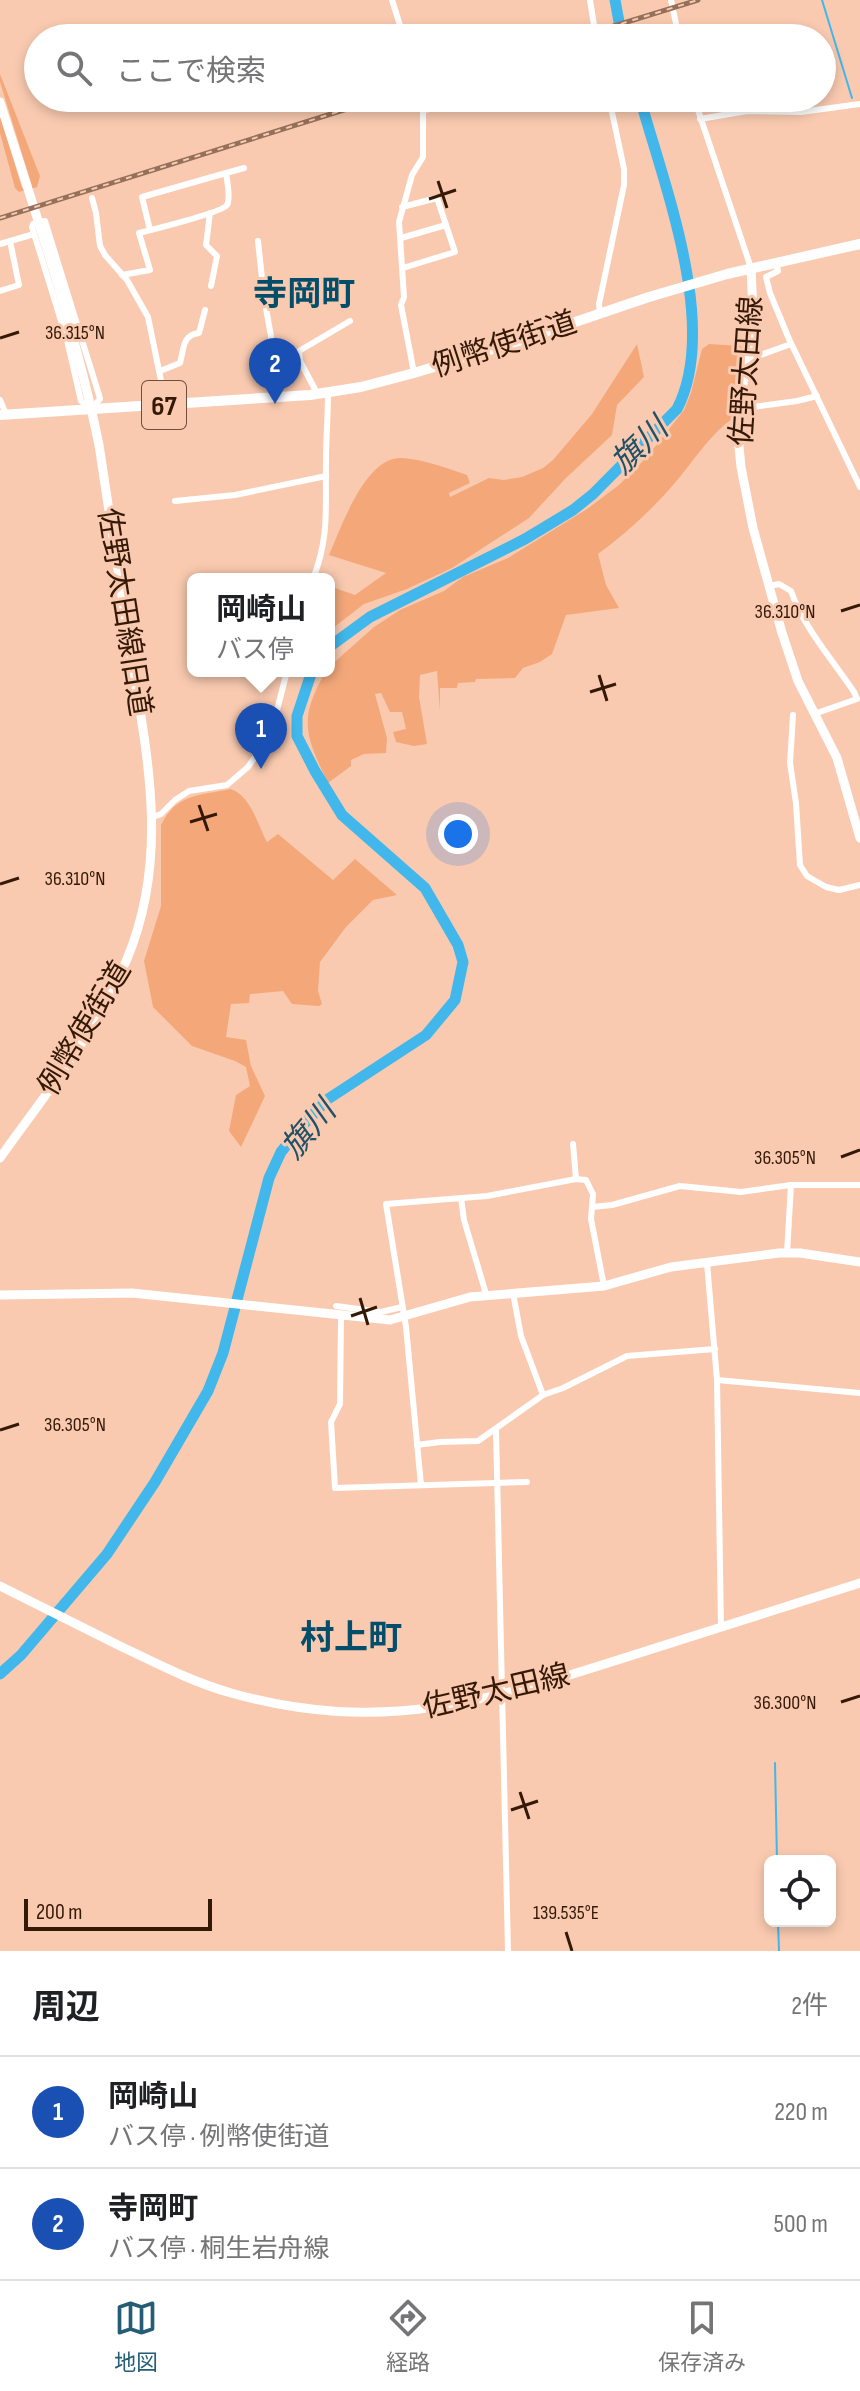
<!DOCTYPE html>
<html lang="ja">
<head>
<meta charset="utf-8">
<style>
	body { margin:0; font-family:"Sofia Sans Condensed","Noto Sans JP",sans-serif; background:#f2f2f2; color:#202124 }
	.controls { position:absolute; right:24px; bottom:24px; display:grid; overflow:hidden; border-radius:12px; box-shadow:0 4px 12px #0003 }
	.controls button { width:72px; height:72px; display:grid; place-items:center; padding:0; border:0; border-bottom:2px solid #e0e0e0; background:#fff; color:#202124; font:40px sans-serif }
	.scale { position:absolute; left:24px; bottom:20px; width:188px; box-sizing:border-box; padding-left:8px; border:4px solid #351907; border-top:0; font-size:22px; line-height:28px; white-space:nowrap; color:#351907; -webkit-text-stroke:6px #f9cab0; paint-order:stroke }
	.you { position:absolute; left:458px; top:834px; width:28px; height:28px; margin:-20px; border:6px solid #fff; border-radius:50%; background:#1a73e8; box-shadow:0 0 0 12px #1a73e833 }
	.badge { display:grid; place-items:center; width:52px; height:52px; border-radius:50%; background:#255d77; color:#fff; font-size:26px; font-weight:700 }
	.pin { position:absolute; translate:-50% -66px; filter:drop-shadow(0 2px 4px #0008) }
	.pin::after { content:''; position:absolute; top:42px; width:28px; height:24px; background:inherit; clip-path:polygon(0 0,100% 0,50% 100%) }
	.popup { position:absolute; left:187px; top:573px; width:148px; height:104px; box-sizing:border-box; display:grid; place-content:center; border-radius:12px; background:#fff; filter:drop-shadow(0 2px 6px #0005); font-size:26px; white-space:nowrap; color:#757577 }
	.popup b { font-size:30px; color:#202124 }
	.popup::after { content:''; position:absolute; left:50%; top:100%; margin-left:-16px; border:16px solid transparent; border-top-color:#fff }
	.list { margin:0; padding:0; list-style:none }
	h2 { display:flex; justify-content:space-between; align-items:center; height:104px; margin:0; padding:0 32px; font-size:34px }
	h2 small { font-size:26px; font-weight:400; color:#757577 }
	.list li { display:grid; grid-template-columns:52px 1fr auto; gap:24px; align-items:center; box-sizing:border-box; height:112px; padding:0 32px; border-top:2px solid #e0e0e0 }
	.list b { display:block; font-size:30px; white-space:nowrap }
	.list p { margin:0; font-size:26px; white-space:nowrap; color:#757577 }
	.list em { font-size:26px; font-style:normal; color:#757577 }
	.icon { flex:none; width:44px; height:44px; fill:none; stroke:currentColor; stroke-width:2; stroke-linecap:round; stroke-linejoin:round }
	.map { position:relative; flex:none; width:860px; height:1951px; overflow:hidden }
	.search { position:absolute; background:#fff; box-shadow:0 4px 12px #0003; left:24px; right:24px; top:24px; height:88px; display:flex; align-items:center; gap:20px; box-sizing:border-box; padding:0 28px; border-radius:44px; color:#757577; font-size:30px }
	.sheet { height:328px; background:#fff }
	nav { display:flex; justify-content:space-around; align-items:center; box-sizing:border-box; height:112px; border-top:2px solid #e0e0e0; background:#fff; font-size:22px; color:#757577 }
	nav a { display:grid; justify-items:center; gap:4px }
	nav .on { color:#255d77 }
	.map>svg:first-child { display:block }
	.green { fill:#f4a87a }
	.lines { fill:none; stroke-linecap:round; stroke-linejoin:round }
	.stream { stroke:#41b7eb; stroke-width:2 }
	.river { stroke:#41b7eb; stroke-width:11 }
	.street { stroke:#fff; stroke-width:6 }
	.secondary { stroke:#fff; stroke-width:9 }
	.primary { stroke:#fff; stroke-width:10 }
	.rail-casing { stroke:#95705a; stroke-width:5 }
	.rail { stroke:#f9cab0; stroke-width:2; stroke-dasharray:6; stroke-linecap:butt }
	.ticks { fill:none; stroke:#351907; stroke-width:3 }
	.labels { text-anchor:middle; stroke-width:6; stroke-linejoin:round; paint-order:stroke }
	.shield { fill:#f9cab0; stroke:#704e3a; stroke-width:2 }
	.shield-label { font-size:28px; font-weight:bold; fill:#351907 }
	.street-label { font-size:30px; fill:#351907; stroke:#f9cab0 }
	.water-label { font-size:32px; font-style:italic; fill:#225167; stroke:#f9cab0 }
	.quarter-label { font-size:34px; font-weight:bold; fill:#034e6b; stroke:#f9cab0 }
	.ticks-label { font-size:20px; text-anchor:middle; fill:#351907; stroke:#f9cab0; stroke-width:6; stroke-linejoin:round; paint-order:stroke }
</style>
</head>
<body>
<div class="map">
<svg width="860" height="1951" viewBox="0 0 860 1951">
	<rect width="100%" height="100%" fill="#f9cab0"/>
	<g class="green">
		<polygon points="0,74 40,176 37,187 19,192 15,188 0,133 0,116 22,188 32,186 0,82"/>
		<path d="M637,344L644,377L617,405L612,435L566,478L529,518L452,568L407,589L364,604L329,631V586L355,595L386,573L329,555C341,528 365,457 401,458C423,459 446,468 467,475L470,483L449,493L450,497L489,478L504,480L522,477L543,468L553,460L592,414Z"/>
		<path d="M709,344L741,346L743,351L733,418C711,434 697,456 679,478C655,507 628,532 598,554L606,585L619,608L566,615L552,654L540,662L523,668L515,678L476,679L475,682L458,683L457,688H440V711L437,671L420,675L419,697L427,744L414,746L396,742L393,732L406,729L402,712H390L381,693L375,694L387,738L386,753L364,754L351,760V766L328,783C305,735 298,719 326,671H329V667L374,627L400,610L444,591L463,577L508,558L587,509L619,485L646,458L684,410L691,393L702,349Z"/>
		<path d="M230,789C250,794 258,825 267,842L278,834L333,880L355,859L397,895L373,900L346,927L320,962L318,991L322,1004L319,1006L292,1004L283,991L250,994L249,1003L231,1004L226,1037L246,1040L251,1066L265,1096L241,1147L229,1131L236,1095L250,1086L246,1067L235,1061L192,1046L153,1007L144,961L161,906V825C177,793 199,796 230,789Z"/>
	</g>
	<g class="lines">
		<g class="stream">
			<polyline points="822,0 852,98"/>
			<polyline points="775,1763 777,1861"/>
			<polyline points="778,1921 779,1951"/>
		</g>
		<g class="river">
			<polyline points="615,0 622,38"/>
			<path d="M329,647L370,617L525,539L573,510L593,494L677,409C720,326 663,183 640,98"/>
			<polyline points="0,1674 21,1655 107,1554 155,1482 208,1391 223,1353 269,1178 281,1152 302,1126 328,1099 426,1035 455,1000 463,962 458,945 425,888 342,815 315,771 297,736 297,716 312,671"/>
		</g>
		<g class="street">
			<polyline points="392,0 404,38"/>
			<polyline points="590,0 596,38"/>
			<polyline points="671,0 679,38"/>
			<polyline points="694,98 751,268"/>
			<polyline points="424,110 494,98"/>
			<polyline points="700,119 747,111 801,112 860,104"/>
			<polyline points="226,173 244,168"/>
			<polyline points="92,198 96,213 100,246 105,255 127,280 148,317 166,405"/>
			<polyline points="402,207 437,198 455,252 403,268"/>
			<polyline points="210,213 206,245 217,256 211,286"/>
			<polygon points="45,221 99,395 100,399 91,409 81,401 67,340 32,227 33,224"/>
			<polyline points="401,238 446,225"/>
			<polyline points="258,241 264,297 275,359 278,362 298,356"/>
			<polyline points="0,244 34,234"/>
			<polyline points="776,262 778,271 766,277 770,293 789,339 860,487"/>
			<path d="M122,275L150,270L139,233C151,230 223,212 227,205C231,198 227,181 226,173L142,197L150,230"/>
			<polyline points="0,291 19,285 10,241"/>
			<polyline points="600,313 599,304 624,185 624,169 609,98"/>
			<polyline points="747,357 755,357 791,344"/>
			<path d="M160,371L180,363C184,349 182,335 199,333L205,310"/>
			<polyline points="414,373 401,305 404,297 399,222 412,175 423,157 423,98"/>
			<polyline points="318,395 300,361 299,351 350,321"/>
			<polyline points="0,400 6,414"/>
			<polyline points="739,409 797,401 817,396"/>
			<polyline points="175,501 235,495 326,476"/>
			<path d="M313,579C330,535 325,507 326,462C326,439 328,416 328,393"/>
			<path d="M769,586L779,584L791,591C804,628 832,659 854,692L857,699L814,714"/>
			<polyline points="793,715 790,763 796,803 800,865 807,876 826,887 839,890 860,885"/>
			<polyline points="153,817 161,814 175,800 189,791 227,785 248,767 271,734 287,671"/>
			<polyline points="573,1144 576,1179"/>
			<polyline points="461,1198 464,1220 486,1294"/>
			<polyline points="592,1207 612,1205 680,1186 741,1192 791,1185 860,1185"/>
			<polyline points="787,1253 791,1185"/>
			<polyline points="707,1263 717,1380 721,1627"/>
			<polyline points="513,1293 521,1336 543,1395"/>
			<polyline points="336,1306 381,1312 402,1307"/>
			<polyline points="341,1319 340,1404 331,1422 335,1488 527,1482"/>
			<polyline points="717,1380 860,1393"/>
			<polyline points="496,1430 508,1951"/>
			<polyline points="417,1445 440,1442 478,1441 543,1395 563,1388 627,1356 715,1349"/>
			<polyline points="421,1485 406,1327 386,1204 487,1196 576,1179 586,1180 593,1194 591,1219 604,1286"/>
		</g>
		<g class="secondary">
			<path d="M0,102C36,215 75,328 99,445C109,513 120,581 130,649C147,755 170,856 127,959C98,1030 44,1096 0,1158"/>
			<polyline points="751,268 753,312 737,426 741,467 753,528 782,633 798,681 837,758 860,838"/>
			<polyline points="0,1295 132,1293 390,1320 470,1297 604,1286 671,1267 779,1253 800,1253 860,1262"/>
			<path d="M0,1586C40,1606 80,1626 120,1646C156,1663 192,1682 231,1693C386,1737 499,1698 646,1651C717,1628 789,1606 860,1583"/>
		</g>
		<polyline class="primary" points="0,415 310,395 361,387 414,373 522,340 649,297 727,274 860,244"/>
		<g class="rail-casing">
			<g id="rail">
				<polyline points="575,38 698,0"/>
				<polyline points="0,218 382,98"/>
			</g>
		</g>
		<use href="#rail" class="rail"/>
	</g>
	<path class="ticks" d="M438,181L447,208M429,199L456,190M0,338L19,332M841,611L860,605M599,675L607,701M590,692L616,684M199,805L208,831M190,822L217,814M0,884L19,878M841,1157L860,1150M360,1298L368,1325M351,1316L377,1307M0,1430L19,1424M841,1702L860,1696M520,1792L529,1819M511,1810L538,1801M566,1932L572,1951"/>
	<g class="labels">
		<rect class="shield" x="142" y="381" width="44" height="48" rx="6"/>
		<g class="shield-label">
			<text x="164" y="415">67</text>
		</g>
		<g class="street-label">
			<text transform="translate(504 344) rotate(-18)" y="10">例幣使街道</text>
			<text transform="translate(746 371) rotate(-86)" y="10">佐野太田線</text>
			<text transform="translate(125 612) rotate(81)" y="10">佐野太田線旧道</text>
			<text transform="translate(84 1028) rotate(-59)" y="10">例幣使街道</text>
			<text transform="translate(496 1691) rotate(-13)" y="10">佐野太田線</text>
		</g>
		<g class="water-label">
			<text transform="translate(639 445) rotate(-44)" y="11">旗川</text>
			<text transform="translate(308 1129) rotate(-50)" y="11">旗川</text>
		</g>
		<g class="quarter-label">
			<text x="304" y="305">寺岡町</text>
			<text x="351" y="1649">村上町</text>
		</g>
	</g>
	<g class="ticks-label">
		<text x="75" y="339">36.315°N</text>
		<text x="785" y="618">36.310°N</text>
		<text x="75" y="885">36.310°N</text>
		<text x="785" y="1164">36.305°N</text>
		<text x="75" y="1431">36.305°N</text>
		<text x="785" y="1709">36.300°N</text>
		<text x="566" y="1919">139.535°E</text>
	</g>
</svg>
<div class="controls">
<button><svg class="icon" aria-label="locate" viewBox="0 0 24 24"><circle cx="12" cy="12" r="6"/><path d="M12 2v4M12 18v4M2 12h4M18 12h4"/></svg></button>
</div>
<div class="scale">200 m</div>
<div class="you"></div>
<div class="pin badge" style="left:261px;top:769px;background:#1a4fb4">1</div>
<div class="popup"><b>岡崎山</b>バス停</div>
<div class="pin badge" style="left:275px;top:404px;background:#1a4fb4">2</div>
<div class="search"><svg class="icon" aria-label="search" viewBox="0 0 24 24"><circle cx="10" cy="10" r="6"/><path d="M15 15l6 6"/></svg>ここで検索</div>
</div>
<section class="sheet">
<h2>周辺<small>2件</small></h2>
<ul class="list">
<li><span class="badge" style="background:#1a4fb4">1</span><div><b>岡崎山</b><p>バス停 · 例幣使街道</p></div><em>220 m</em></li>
<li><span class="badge" style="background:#1a4fb4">2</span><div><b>寺岡町</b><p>バス停 · 桐生岩舟線</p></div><em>500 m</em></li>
</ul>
</section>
<nav>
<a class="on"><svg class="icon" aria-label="map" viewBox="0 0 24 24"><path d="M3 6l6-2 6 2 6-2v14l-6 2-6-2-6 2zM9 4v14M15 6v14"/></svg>地図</a>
<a><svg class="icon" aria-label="directions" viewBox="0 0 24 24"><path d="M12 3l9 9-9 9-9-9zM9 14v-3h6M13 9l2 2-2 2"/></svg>経路</a>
<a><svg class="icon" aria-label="saved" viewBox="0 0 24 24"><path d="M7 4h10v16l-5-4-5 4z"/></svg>保存済み</a>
</nav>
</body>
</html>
